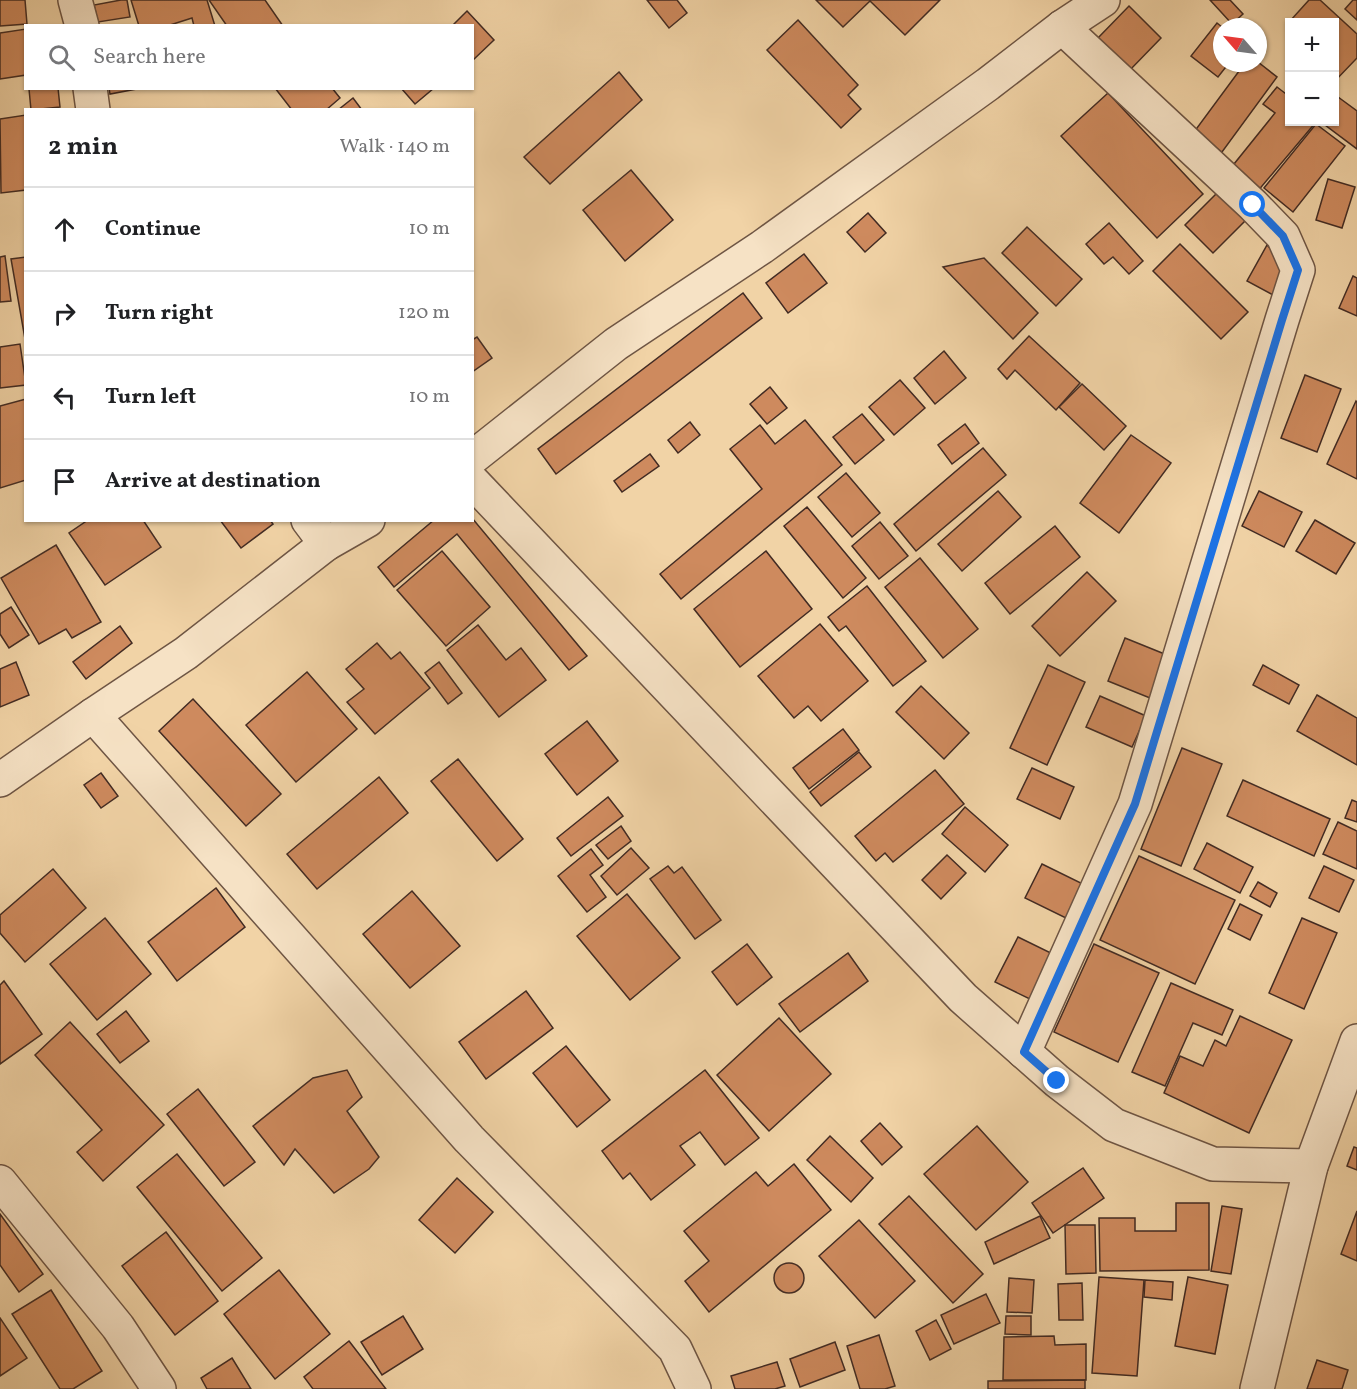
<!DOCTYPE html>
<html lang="en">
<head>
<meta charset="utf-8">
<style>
	body { margin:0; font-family:Vollkorn,serif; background:#f6f6f6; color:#202124 }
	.controls { position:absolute; right:18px; top:18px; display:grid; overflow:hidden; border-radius:0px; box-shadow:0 2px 4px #0004 }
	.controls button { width:54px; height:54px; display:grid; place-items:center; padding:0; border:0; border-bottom:2px solid #e0e0e0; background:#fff; color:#202124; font:30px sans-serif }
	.compass { position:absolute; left:1213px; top:18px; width:54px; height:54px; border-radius:50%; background:#fff; box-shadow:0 2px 4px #0004; rotate:298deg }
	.stop { position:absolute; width:18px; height:18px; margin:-14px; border:4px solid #1a73e8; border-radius:50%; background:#fff }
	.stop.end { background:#1a73e8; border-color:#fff; box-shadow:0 2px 6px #0008 }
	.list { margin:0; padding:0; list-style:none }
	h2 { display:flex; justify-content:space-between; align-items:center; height:78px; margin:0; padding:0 24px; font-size:26px }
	h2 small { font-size:20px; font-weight:400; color:#757577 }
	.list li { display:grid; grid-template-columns:39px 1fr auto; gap:18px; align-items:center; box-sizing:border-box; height:84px; padding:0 24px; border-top:2px solid #e0e0e0 }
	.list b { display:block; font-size:22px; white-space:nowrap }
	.list em { font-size:20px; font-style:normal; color:#757577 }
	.icon { flex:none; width:33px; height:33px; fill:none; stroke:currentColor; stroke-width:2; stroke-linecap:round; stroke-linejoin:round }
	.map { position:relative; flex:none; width:1357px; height:1389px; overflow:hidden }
	.search { position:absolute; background:#fff; box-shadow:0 2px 4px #0004; left:24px; top:24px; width:450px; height:66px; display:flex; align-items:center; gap:15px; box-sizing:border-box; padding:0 21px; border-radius:0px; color:#757577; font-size:22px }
	.panel { position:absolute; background:#fff; box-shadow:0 2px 4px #0004; left:24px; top:108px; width:450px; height:414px; border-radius:0px }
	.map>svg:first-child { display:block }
	.building { fill:#ce8a5e; stroke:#422b23; stroke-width:1.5 }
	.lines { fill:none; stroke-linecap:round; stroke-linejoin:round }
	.street-casing { stroke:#6e5544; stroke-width:36 }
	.street { stroke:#f6e2c5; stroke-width:33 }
	.route { stroke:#1a73e8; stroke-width:8 }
</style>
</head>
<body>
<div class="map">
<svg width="1357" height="1389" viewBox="0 0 1357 1389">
	<rect width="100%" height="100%" fill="#f1d3a6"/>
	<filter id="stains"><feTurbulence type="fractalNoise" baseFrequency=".00333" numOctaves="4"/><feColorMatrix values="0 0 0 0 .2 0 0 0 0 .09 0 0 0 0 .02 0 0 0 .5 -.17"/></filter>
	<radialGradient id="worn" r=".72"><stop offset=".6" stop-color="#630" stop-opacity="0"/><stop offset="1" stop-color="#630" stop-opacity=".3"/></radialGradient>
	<g class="building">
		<polygon points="0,0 25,0 27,24 0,26"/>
		<polygon points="121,0 127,0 130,17 98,22 94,5"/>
		<polygon points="131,0 207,0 215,26 194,26 192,18 167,26 139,26"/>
		<polygon points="209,0 265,0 283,26 227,26"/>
		<polygon points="647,0 677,0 687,13 669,28"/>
		<polygon points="816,0 940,0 905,35 870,1 843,27"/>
		<polygon points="1210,0 1230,0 1243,14 1232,24"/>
		<polygon points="1309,0 1320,0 1357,34 1357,58 1334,82 1334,22 1292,22 1290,21"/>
		<polygon points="1353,0 1357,0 1357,20 1345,9"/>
		<polygon points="1129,6 1161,38 1129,71 1097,39"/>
		<polygon points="467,11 494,40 472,61 472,26 452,26"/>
		<polygon points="798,20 858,85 848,95 861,109 841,128 767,50"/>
		<polygon points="1217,23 1222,27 1222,63 1229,63 1218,77 1191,56"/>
		<polygon points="26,29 26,75 0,79 0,33"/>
		<polygon points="1258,62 1277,77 1222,152 1194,132 1245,63"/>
		<polygon points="619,72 642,100 550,184 524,157"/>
		<polygon points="1277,87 1290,97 1290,122 1316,122 1257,192 1230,169 1275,113 1263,104"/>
		<polygon points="37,88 58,88 60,107 31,110 29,89"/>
		<polygon points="109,88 142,88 110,94"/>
		<polygon points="275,88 332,88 340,98 326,110 292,110"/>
		<polygon points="401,88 434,88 415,104"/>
		<polygon points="1108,93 1203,194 1157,238 1061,136"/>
		<polygon points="1334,94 1357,111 1357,149 1321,122 1334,122"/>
		<polygon points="353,98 362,110 338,110"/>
		<polygon points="26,115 26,190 1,193 0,119"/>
		<polygon points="1316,124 1345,146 1293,212 1264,188"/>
		<polygon points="631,170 673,220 625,261 583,210"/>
		<polygon points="1328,179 1355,187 1342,228 1316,220"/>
		<polygon points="1219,191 1247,219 1213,253 1185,225"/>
		<polygon points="868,213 886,233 865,252 847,232"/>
		<polygon points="1109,223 1143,261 1129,274 1113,257 1104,264 1086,244"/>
		<polygon points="1027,227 1082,279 1056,306 1002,253"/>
		<polygon points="1180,244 1248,312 1221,339 1153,271"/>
		<polygon points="1267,245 1291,270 1277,297 1247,281"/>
		<polygon points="804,254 827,283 788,313 766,283"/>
		<polygon points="5,256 11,301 0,302 0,257"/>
		<polygon points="26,257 26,339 25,339 11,259"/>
		<polygon points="984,258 1038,313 1013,339 943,267"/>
		<polygon points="1353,276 1357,278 1357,316 1339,308"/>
		<polygon points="743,293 762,318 556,474 538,449"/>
		<polygon points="1029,336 1080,383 1056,410 1015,370 1007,379 998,369"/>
		<polygon points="477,337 492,358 472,372 472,340"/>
		<polygon points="20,344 26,385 0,388 0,347"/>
		<polygon points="944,351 966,378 935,404 914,378"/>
		<polygon points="1305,375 1341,389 1317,452 1281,438"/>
		<polygon points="900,380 925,408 894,435 869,407"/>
		<polygon points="1082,384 1126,426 1104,450 1059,407"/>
		<polygon points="770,387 787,408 767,424 750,404"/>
		<polygon points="26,399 26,480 0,488 0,406"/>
		<polygon points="1356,401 1357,402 1357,479 1327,464"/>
		<polygon points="862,414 884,440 855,464 833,437"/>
		<polygon points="805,420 842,465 681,599 660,574 762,489 730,449 760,425 775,444"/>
		<polygon points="690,422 700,435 678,453 668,440"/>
		<polygon points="965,424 979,443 952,464 938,445"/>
		<polygon points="1131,435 1171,463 1119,533 1080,503"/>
		<polygon points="983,448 1006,475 916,551 894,524"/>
		<polygon points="650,454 659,466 622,492 614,481"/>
		<polygon points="846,473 880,513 852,537 818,497"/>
		<polygon points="998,491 1021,517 962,571 938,544"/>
		<polygon points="1259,491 1302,512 1284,547 1242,526"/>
		<polygon points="807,507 866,578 843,598 784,526"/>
		<polygon points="472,518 587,656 569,670 457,534 394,587 378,567 434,520 472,520"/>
		<polygon points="88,520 143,520 161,547 105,585 69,533"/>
		<polygon points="220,520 270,520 273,524 241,548"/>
		<polygon points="1315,520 1355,543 1336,574 1296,551"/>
		<polygon points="880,522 908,556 879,579 852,546"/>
		<polygon points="1055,526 1080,557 1010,614 985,583"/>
		<polygon points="56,545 101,622 72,638 66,629 39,644 1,578"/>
		<polygon points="442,551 490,607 446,646 397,590"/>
		<polygon points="766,551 812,609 740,667 694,609"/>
		<polygon points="920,558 978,629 943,658 885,587"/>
		<polygon points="1087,572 1116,601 1060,656 1032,626"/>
		<polygon points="867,586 926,661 893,686 846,626 839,631 828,617"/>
		<polygon points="11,607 29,635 9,648 0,634 0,614"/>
		<polygon points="820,624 868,681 821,721 808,706 794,718 758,676"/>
		<polygon points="478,625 506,660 521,648 546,680 499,717 447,650"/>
		<polygon points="120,626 132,643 86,679 73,662"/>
		<polygon points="1125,638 1167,655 1150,698 1108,681"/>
		<polygon points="377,643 391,659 400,652 430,688 375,734 347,702 364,689 346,669"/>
		<polygon points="16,662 29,695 0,707 0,669"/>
		<polygon points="439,662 462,693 448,704 425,673"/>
		<polygon points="1048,665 1085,682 1047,765 1010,748"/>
		<polygon points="1263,665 1299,685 1289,704 1253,685"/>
		<polygon points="307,672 357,729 296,782 246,725"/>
		<polygon points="921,686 969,733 944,759 896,712"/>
		<polygon points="1317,695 1357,718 1357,765 1297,731"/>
		<polygon points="1100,696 1146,716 1132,747 1086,727"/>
		<polygon points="193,699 281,794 246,826 159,731"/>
		<polygon points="587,721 618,761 577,795 545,754"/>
		<polygon points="843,729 859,750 809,789 793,768"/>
		<polygon points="1182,748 1222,764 1181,866 1141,849"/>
		<polygon points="859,752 871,767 821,806 810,792"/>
		<polygon points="458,759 523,839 497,861 431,781"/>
		<polygon points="1032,768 1074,787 1060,819 1017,799"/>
		<polygon points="935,770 964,804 893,862 885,853 876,861 855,836"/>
		<polygon points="101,773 118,796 101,808 84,785"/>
		<polygon points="379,777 408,813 317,889 287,854"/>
		<polygon points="1243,780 1330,819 1314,856 1227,816"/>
		<polygon points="608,797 623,816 571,856 557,838"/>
		<polygon points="1352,800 1357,802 1357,822 1345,818"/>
		<polygon points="965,807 1008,845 985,872 942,834"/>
		<polygon points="1338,822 1357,831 1357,869 1323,854"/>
		<polygon points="621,826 631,841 608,859 596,845"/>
		<polygon points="1207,843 1253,867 1240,893 1194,869"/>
		<polygon points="631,848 649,868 617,895 601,876"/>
		<polygon points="591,849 603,865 590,875 606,897 587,912 558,876"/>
		<polygon points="947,855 966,873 941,899 922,880"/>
		<polygon points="1139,856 1235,900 1195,984 1100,940"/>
		<polygon points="1042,864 1087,886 1070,920 1025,898"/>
		<polygon points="668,866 674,873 682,867 721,920 695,939 650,879"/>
		<polygon points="1324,866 1354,880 1339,912 1309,898"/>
		<polygon points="53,869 86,908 25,962 0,933 0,915"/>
		<polygon points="1258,882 1277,893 1270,907 1250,896"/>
		<polygon points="216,888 245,927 177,981 148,942"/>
		<polygon points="412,891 460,946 410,988 363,934"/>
		<polygon points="627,894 680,958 630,1000 577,936"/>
		<polygon points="1240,904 1262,915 1250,940 1228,929"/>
		<polygon points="105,918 151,974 97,1020 50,964"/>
		<polygon points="1302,918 1337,933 1304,1009 1269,993"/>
		<polygon points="1018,937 1057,956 1034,1001 995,982"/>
		<polygon points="747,944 772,977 737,1005 712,972"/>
		<polygon points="1094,944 1159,973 1118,1062 1054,1032"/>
		<polygon points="848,953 868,981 800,1032 779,1004"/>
		<polygon points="4,981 42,1034 0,1064 0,985"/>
		<polygon points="1171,983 1233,1010 1222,1035 1193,1023 1165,1086 1132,1072"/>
		<polygon points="526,991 553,1028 486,1079 459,1042"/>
		<polygon points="126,1011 149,1041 120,1063 97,1034"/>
		<polygon points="1240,1016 1292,1040 1249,1133 1164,1093 1180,1056 1203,1066 1215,1040 1226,1046"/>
		<polygon points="779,1018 831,1074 769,1131 717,1075"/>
		<polygon points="70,1022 164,1125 103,1181 77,1152 102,1130 35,1055"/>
		<polygon points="566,1046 610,1100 577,1127 533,1073"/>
		<polygon points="347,1070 362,1097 347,1111 379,1157 369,1169 334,1193 295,1149 284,1165 253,1126 313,1078"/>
		<polygon points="705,1070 759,1138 725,1165 700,1132 680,1146 695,1165 651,1200 630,1173 623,1179 602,1151"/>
		<polygon points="198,1089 255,1162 224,1186 167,1114"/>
		<polygon points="880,1123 902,1147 882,1165 861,1141"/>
		<polygon points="977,1126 1028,1182 976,1230 924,1174"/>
		<polygon points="830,1136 873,1178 851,1202 807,1160"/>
		<polygon points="1354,1147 1357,1148 1357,1170 1347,1166"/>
		<polygon points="177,1154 262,1258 222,1291 137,1187"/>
		<polygon points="794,1164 831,1210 709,1312 685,1281 709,1261 684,1231 756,1172 768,1186"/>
		<polygon points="1083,1168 1104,1198 1053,1233 1032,1203"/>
		<polygon points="457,1178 493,1212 455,1253 419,1220"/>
		<polygon points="909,1196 983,1274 953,1303 879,1224"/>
		<polygon points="1176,1203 1209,1203 1209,1270 1100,1271 1099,1218 1135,1218 1135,1231 1176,1231"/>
		<polygon points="1222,1206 1242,1209 1231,1274 1211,1271"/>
		<polygon points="1357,1211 1357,1261 1341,1254"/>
		<polygon points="0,1214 43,1274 19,1292 0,1265"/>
		<polygon points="1040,1216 1050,1238 994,1264 985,1242"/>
		<polygon points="859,1220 915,1281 875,1318 819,1256"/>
		<polygon points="1065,1225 1095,1225 1096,1273 1066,1274"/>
		<polygon points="166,1232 218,1301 175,1335 122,1266"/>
		<circle cx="789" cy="1278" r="15"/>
		<polygon points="279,1270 330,1334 275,1379 224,1314"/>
		<polygon points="1099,1277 1144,1280 1137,1376 1092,1373"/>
		<polygon points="1188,1277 1228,1285 1215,1354 1175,1346"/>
		<polygon points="1009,1278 1034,1280 1032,1313 1007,1312"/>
		<polygon points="1145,1280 1173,1282 1172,1300 1144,1297"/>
		<polygon points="1082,1283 1083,1320 1059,1320 1058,1284"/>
		<polygon points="51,1290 102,1371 73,1389 60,1389 12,1314"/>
		<polygon points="986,1294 1000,1323 954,1344 941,1315"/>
		<polygon points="403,1316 423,1349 382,1375 361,1342"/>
		<polygon points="1006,1316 1031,1316 1031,1335 1005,1334"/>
		<polygon points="0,1318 27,1358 0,1376"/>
		<polygon points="936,1320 951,1349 930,1360 916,1331"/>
		<polygon points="879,1335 895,1386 885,1389 860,1389 847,1346"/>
		<polygon points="1054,1336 1055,1345 1086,1344 1086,1380 1003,1380 1004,1337"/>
		<polygon points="349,1341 386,1389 313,1389 304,1377"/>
		<polygon points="835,1342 845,1370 800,1387 790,1359"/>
		<polygon points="232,1358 251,1389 207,1389 201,1378"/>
		<polygon points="1317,1360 1348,1370 1342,1389 1307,1389"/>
		<polygon points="777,1362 785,1386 775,1389 735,1389 731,1376"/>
		<polygon points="1085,1380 1085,1389 988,1389 988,1381"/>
	</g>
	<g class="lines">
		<g class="street-casing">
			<g id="street">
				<polyline points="75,0 82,26"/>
				<polyline points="90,88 93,110"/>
				<polyline points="472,458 616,344 762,247 988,84 1062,27 1103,0"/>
				<polyline points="472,481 963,998 1057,1081 1114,1125 1213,1164 1311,1166"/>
				<polyline points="308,520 326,544"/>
				<polyline points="93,715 469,1139 675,1349 694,1389"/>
				<polyline points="0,780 93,715 186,653 326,544 368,520"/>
				<polyline points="1024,1052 1135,804 1282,320 1298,270 1283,236 1253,205 1062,27"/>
				<polyline points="0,1182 118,1327 159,1389"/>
				<polyline points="1257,1389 1311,1166 1357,1041"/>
			</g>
		</g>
		<use href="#street" class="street"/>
	</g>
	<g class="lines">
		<polyline class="route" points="1057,1081 1024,1052 1135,804 1282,320 1298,270 1283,236 1253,205"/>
	</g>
	<rect width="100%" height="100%" filter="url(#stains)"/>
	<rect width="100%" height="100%" fill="url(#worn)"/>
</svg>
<div class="controls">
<button>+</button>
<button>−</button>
</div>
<svg class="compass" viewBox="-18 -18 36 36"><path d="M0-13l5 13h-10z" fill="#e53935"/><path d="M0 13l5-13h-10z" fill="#757577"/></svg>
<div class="stop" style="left:1253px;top:205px"></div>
<div class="stop end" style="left:1057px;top:1081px"></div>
<div class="search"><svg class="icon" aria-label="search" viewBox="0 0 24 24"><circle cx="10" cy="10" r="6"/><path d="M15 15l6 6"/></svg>Search here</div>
<section class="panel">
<h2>2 min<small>Walk · 140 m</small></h2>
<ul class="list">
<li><svg class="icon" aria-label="ahead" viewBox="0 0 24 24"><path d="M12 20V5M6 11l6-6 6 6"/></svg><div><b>Continue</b></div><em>10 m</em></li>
<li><svg class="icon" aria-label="right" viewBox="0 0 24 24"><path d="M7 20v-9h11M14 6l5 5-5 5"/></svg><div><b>Turn right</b></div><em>120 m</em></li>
<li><svg class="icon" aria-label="left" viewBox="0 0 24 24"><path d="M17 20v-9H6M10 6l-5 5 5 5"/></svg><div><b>Turn left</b></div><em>10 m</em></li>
<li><svg class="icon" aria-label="arrive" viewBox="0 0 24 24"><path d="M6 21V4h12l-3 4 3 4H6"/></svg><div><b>Arrive at destination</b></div></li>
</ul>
</section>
</div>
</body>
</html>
